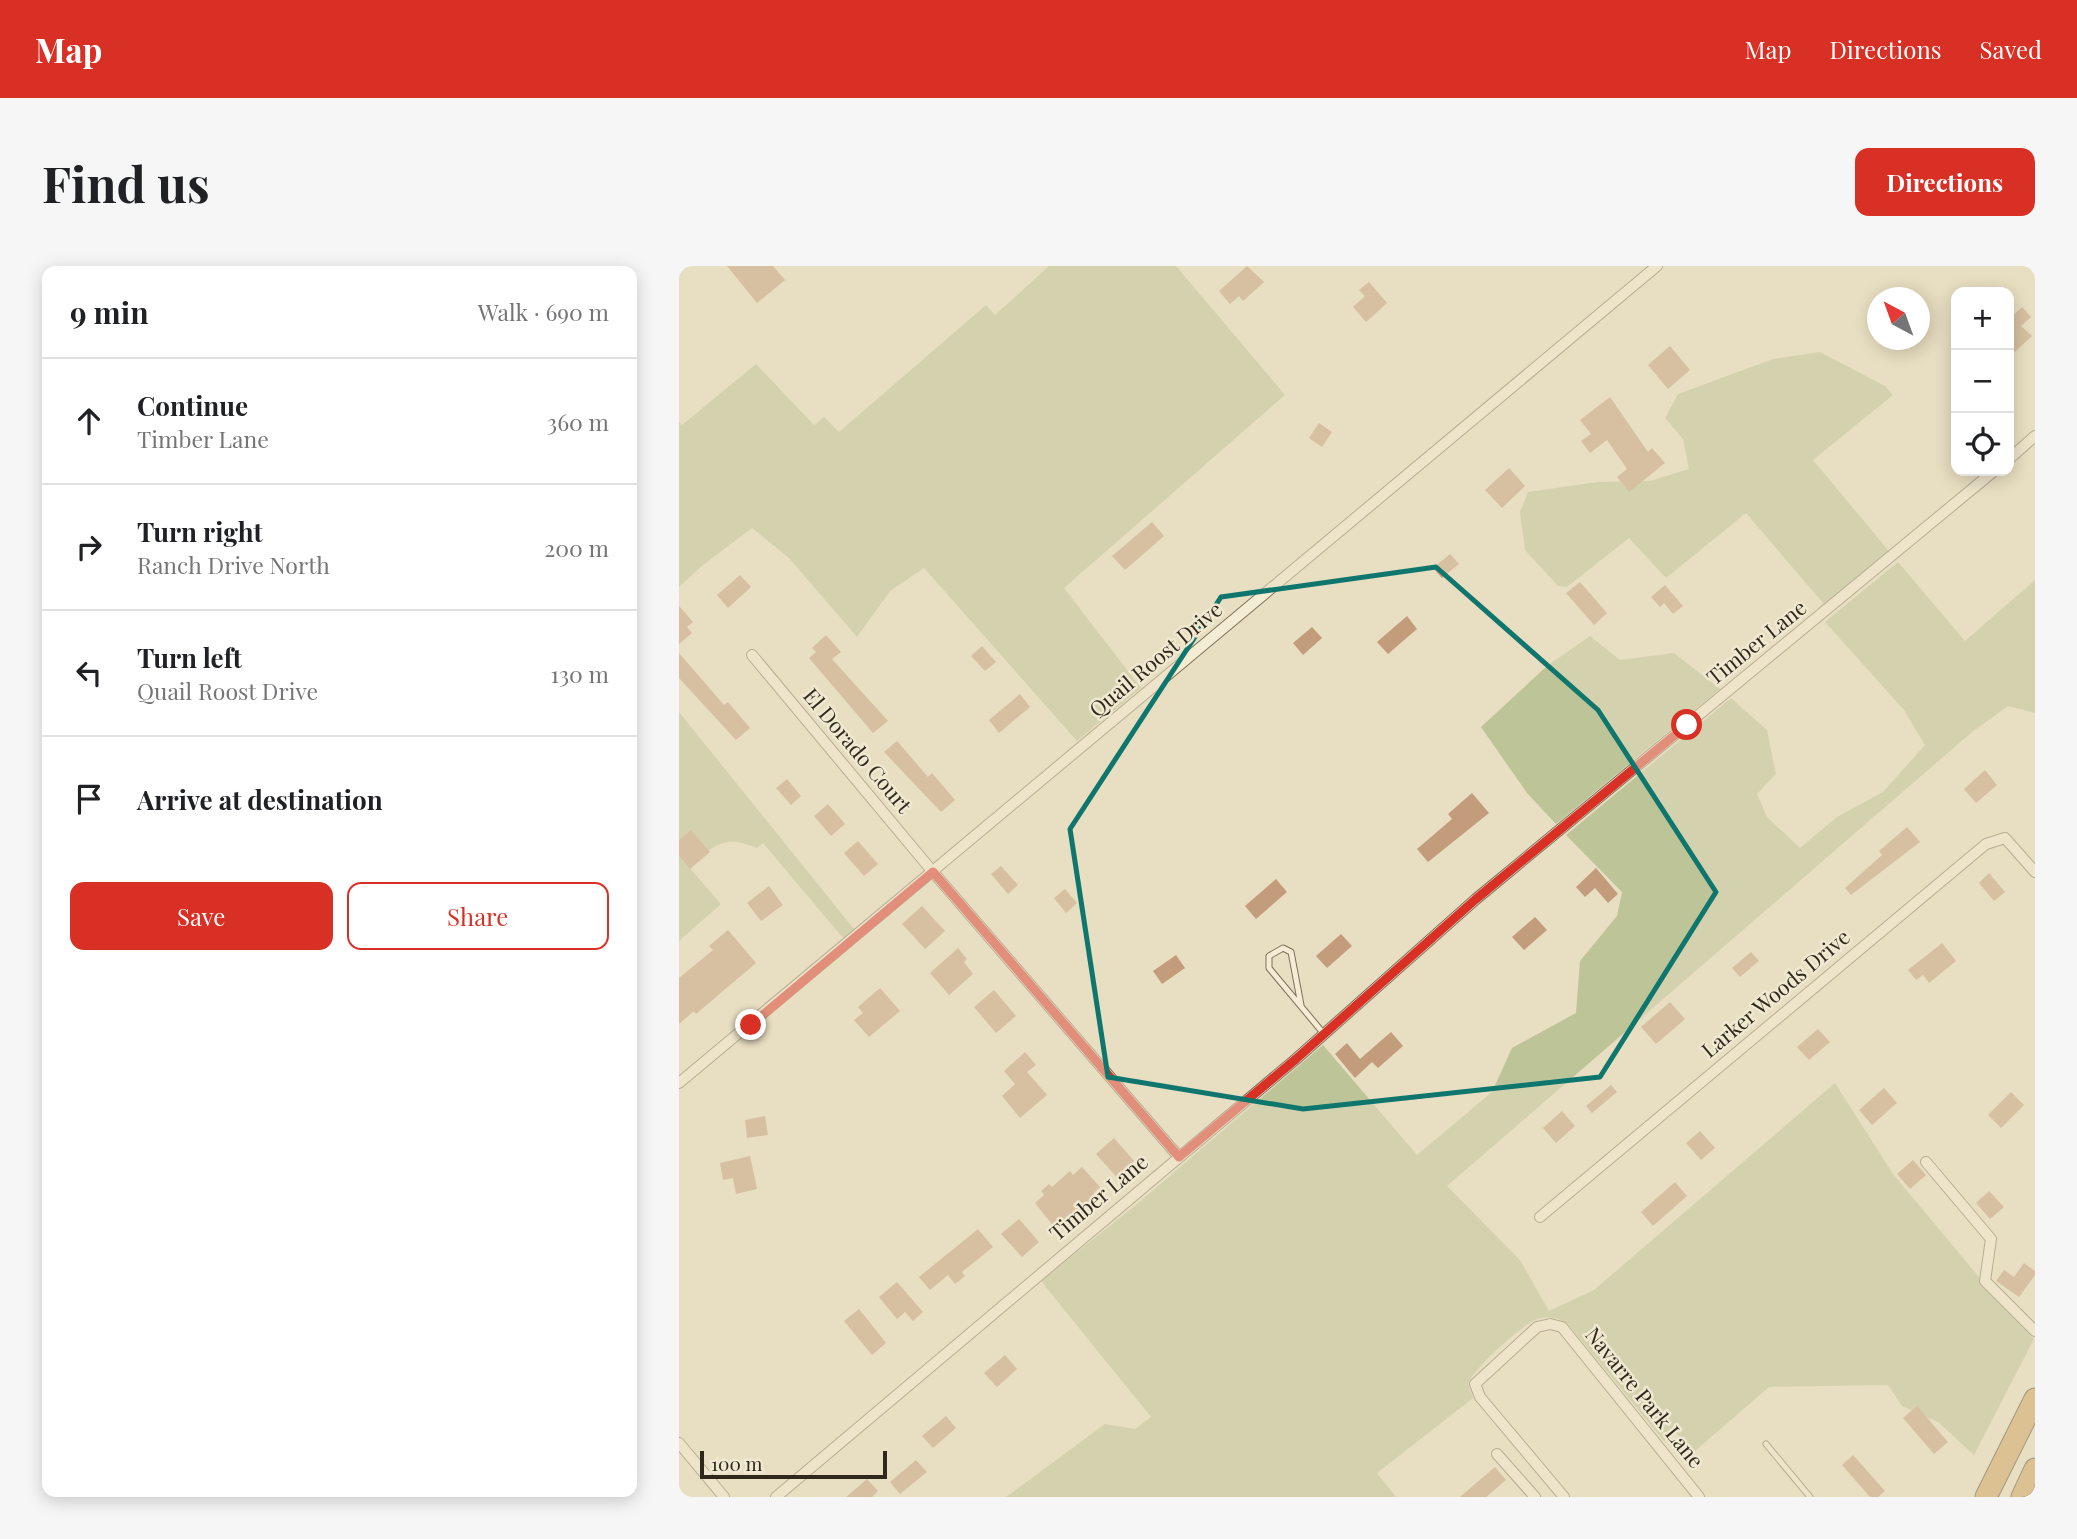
<!DOCTYPE html>
<html lang="en">
<head>
<meta charset="utf-8">
<style>
	body { margin:0; font-family:"Playfair Display",serif; background:#f6f6f6; color:#202124 }
	.controls { position:absolute; right:21px; top:21px; display:grid; overflow:hidden; border-radius:14px; box-shadow:0 4px 18px #0003 }
	.controls button { width:63px; height:63px; display:grid; place-items:center; padding:0; border:0; border-bottom:2px solid #e0e0e0; background:#fff; color:#202124; font:35px sans-serif }
	.compass { position:absolute; left:1188px; top:21px; width:63px; height:63px; border-radius:50%; background:#fff; box-shadow:0 4px 18px #0003; rotate:319deg }
	.scale { position:absolute; left:21px; bottom:18px; width:187px; box-sizing:border-box; padding-left:7px; border:4px solid #31281d; border-top:0; font-size:19px; line-height:24px; white-space:nowrap; color:#31281d; -webkit-text-stroke:5px #f0e8d0; paint-order:stroke }
	.stop { position:absolute; width:21px; height:21px; margin:-16px; border:5px solid #d93025; border-radius:50%; background:#fff }
	.stop.end { background:#d93025; border-color:#fff; box-shadow:0 2px 7px #0008 }
	.list { margin:0; padding:0; list-style:none }
	h2 { display:flex; justify-content:space-between; align-items:center; height:91px; margin:0; padding:0 28px; font-size:30px }
	h2 small { font-size:23px; font-weight:400; color:#757577 }
	.list li { display:grid; grid-template-columns:46px 1fr auto; gap:21px; align-items:center; box-sizing:border-box; height:126px; padding:0 28px; border-top:2px solid #e0e0e0 }
	.list b { display:block; font-size:26px; white-space:nowrap }
	.list p { margin:0; font-size:23px; white-space:nowrap; color:#757577 }
	.list em { font-size:23px; font-style:normal; color:#757577 }
	.actions { display:flex; gap:14px; padding:21px 28px }
	.actions a { flex:1; padding:16px 0; border:2px solid #d93025; border-radius:14px; text-align:center; font-size:24px; color:#d93025 }
	.actions .main { background:#d93025; color:#fff }
	.icon { flex:none; width:38px; height:38px; fill:none; stroke:currentColor; stroke-width:2; stroke-linecap:round; stroke-linejoin:round }
	.map { position:relative; flex:none; width:1356px; height:1231px; overflow:hidden; border-radius:14px }
	header { display:flex; align-items:center; gap:42px; box-sizing:border-box; height:98px; padding:0 35px; background:#d93025; color:#fff }
	header strong { font-size:33px }
	nav { display:flex; gap:38px; margin-inline-start:auto; font-size:24px }
	.intro { display:flex; align-items:center; justify-content:space-between; box-sizing:border-box; height:168px; padding:0 42px }
	h1 { margin:0; font-size:49px }
	.button { padding:18px 32px; border-radius:14px; background:#d93025; color:#fff; font-size:24px; font-weight:700 }
	main { display:flex; gap:42px; padding:0 42px }
	aside { flex:1; background:#fff; border-radius:14px; box-shadow:0 4px 18px #0003 }
	.map>svg:first-child { display:block }
	.green { fill:#bdc497 }
	.building { fill:#c29c7b }
	.lines { fill:none; stroke-linecap:round; stroke-linejoin:round }
	.lane-casing { stroke:#7f705b; stroke-width:7 }
	.street-casing { stroke:#7f705b; stroke-width:12 }
	.highway-casing { stroke:#4d3f2f; stroke-width:23 }
	.lane { stroke:#f4ecd3; stroke-width:5 }
	.street { stroke:#f4ecd3; stroke-width:10 }
	.highway { stroke:#cea15b; stroke-width:21 }
	.route { stroke:#d93025; stroke-width:9 }
	.marked { fill:none; stroke:#0f766e; stroke-width:5; stroke-linejoin:round }
	.labels { text-anchor:middle; stroke-width:5; stroke-linejoin:round; paint-order:stroke }
	.street-label { font-size:21px; fill:#31281d; stroke:#f0e8d0 }
</style>
</head>
<body>
<header>
<strong>Map</strong>
<nav><a>Map</a><a>Directions</a><a>Saved</a></nav>
</header>
<div class="intro"><h1>Find us</h1><a class="button">Directions</a></div>
<main>
<aside>
<h2>9 min<small>Walk · 690 m</small></h2>
<ul class="list">
<li><svg class="icon" aria-label="ahead" viewBox="0 0 24 24"><path d="M12 20V5M6 11l6-6 6 6"/></svg><div><b>Continue</b><p>Timber Lane</p></div><em>360 m</em></li>
<li><svg class="icon" aria-label="right" viewBox="0 0 24 24"><path d="M7 20v-9h11M14 6l5 5-5 5"/></svg><div><b>Turn right</b><p>Ranch Drive North</p></div><em>200 m</em></li>
<li><svg class="icon" aria-label="left" viewBox="0 0 24 24"><path d="M17 20v-9H6M10 6l-5 5 5 5"/></svg><div><b>Turn left</b><p>Quail Roost Drive</p></div><em>130 m</em></li>
<li><svg class="icon" aria-label="arrive" viewBox="0 0 24 24"><path d="M6 21V4h12l-3 4 3 4H6"/></svg><div><b>Arrive at destination</b></div></li>
</ul>
<div class="actions"><a class="main">Save</a><a>Share</a></div>
</aside>
<div class="map">
<svg width="1356" height="1231" viewBox="0 0 1356 1231">
	<rect width="100%" height="100%" fill="#e8dec1"/>
	<g class="green">
		<polygon points="370,0 497,0 606,129 385,322 462,422 398,475 245,302 211,325 178,371 110,292 73,262 24,299 0,321 0,156 3,159 77,98 135,159 145,151 160,166 307,39 316,49"/>
		<polygon points="1141,86 1206,120 1214,129 1134,194 1210,285 1139,343 1144,337 1067,247 987,312 950,272 888,321 879,320 846,284 841,246 849,226 918,216 971,215 1010,203 1004,173 986,152 999,128 1094,93"/>
		<path d="M1219,296L1286,375L1356,314V447L1329,440L1293,466L768,920L841,994L870,1045L915,1024L1156,817L1214,908L1300,1011L1302,1019L1355,1073L1295,1189L1259,1156L1223,1140L1209,1119L1090,1121L1016,1185L997,1167L985,1175L888,1057C878,1051 867,1049 856,1054C842,1060 793,1104 789,1118L794,1132L698,1207L717,1231H327L426,1158L456,1163L472,1151L362,1015L458,938L644,779L738,889L813,826L833,782L897,747L901,695L938,650L943,626L887,569L1052,432L1088,464L1097,508L1078,528L1088,551L1121,582L1158,551L1204,526L1246,479L1225,444L1146,356Z"/>
		<polygon points="911,370 941,394 995,387 1041,423 877,558 848,527 802,461 868,400"/>
		<path d="M0,446L175,663L164,672L84,577L78,582C44,568 37,579 9,600L42,638L0,675Z"/>
	</g>
	<g class="building">
		<polygon points="48,0 94,0 106,14 78,37"/>
		<polygon points="568,0 585,16 564,35 560,30 551,38 540,25"/>
		<polygon points="690,16 708,37 687,56 674,41 686,30 680,24"/>
		<polygon points="1343,41 1352,51 1342,60 1353,70 1336,86 1330,79 1330,53"/>
		<polygon points="991,80 1011,104 989,123 969,99"/>
		<polygon points="931,131 969,186 973,182 986,197 950,226 938,211 948,203 928,174 911,187 902,175 912,168 901,154"/>
		<polygon points="640,157 653,166 643,181 630,172"/>
		<polygon points="830,202 846,220 823,242 806,224"/>
		<polygon points="473,256 485,270 446,304 433,290"/>
		<polygon points="771,288 780,298 763,312 754,302"/>
		<polygon points="61,309 72,321 49,342 38,329"/>
		<polygon points="901,316 928,347 915,359 887,327"/>
		<polygon points="986,319 1004,340 994,348 985,337 981,341 972,331"/>
		<polygon points="0,340 14,356 8,361 13,367 0,378"/>
		<polygon points="728,350 738,363 709,388 698,376"/>
		<polygon points="633,361 643,372 624,389 614,377"/>
		<polygon points="147,369 162,386 153,393 209,455 194,467 130,392 137,386 133,382"/>
		<polygon points="303,380 317,396 306,405 292,390"/>
		<polygon points="0,387 45,439 49,436 71,462 57,474 0,412"/>
		<polygon points="341,428 351,441 320,467 310,454"/>
		<polygon points="218,475 249,511 253,507 276,534 262,546 205,486"/>
		<polygon points="1306,504 1318,519 1297,537 1285,523"/>
		<polygon points="108,513 122,530 112,539 97,522"/>
		<polygon points="793,527 810,547 749,596 738,583 773,553 769,548"/>
		<polygon points="149,538 166,558 152,570 135,550"/>
		<polygon points="1228,561 1241,576 1172,629 1166,622 1203,589 1200,585"/>
		<polygon points="12,564 31,586 11,603 0,590 0,574"/>
		<polygon points="179,575 199,598 185,610 165,587"/>
		<polygon points="322,600 339,619 329,628 312,608"/>
		<polygon points="917,602 939,628 929,637 916,622 906,631 897,621"/>
		<polygon points="1310,607 1326,626 1315,635 1300,617"/>
		<polygon points="597,613 608,626 577,653 566,640"/>
		<polygon points="90,620 104,639 82,655 68,637"/>
		<polygon points="386,623 398,637 387,647 375,632"/>
		<polygon points="243,640 266,665 246,683 223,658"/>
		<polygon points="856,651 868,664 845,684 833,671"/>
		<polygon points="49,664 77,697 17,748 15,745 0,758 0,712 34,684 30,680"/>
		<polygon points="662,668 673,680 648,702 637,690"/>
		<polygon points="1263,677 1277,695 1250,717 1244,709 1237,714 1229,704"/>
		<polygon points="279,682 288,693 285,696 294,708 270,729 251,707"/>
		<polygon points="1072,686 1080,695 1061,711 1053,702"/>
		<polygon points="497,689 506,702 483,718 474,705"/>
		<polygon points="201,722 221,745 190,771 175,754 184,747 179,741"/>
		<polygon points="315,724 337,750 317,767 295,741"/>
		<polygon points="991,736 1006,753 977,778 962,761"/>
		<polygon points="1139,763 1151,776 1130,794 1118,781"/>
		<polygon points="712,766 724,780 699,802 693,796 676,812 656,788 668,777 681,793"/>
		<polygon points="346,786 357,799 348,806 368,829 341,852 323,830 336,818 325,805"/>
		<polygon points="932,819 938,826 913,847 907,840"/>
		<polygon points="1205,822 1218,837 1193,859 1180,844"/>
		<polygon points="1332,826 1345,839 1322,862 1309,849"/>
		<polygon points="883,845 896,860 877,877 864,862"/>
		<polygon points="86,850 89,869 68,872 66,854"/>
		<polygon points="1021,865 1036,882 1022,894 1007,877"/>
		<polygon points="435,872 455,895 448,901 453,906 442,916 417,888"/>
		<polygon points="71,890 78,923 57,928 54,912 44,914 41,897"/>
		<polygon points="1234,894 1247,909 1231,923 1218,908"/>
		<polygon points="403,901 421,921 414,928 418,933 408,942 405,938 376,962 356,937 365,929 362,925 370,918 373,921 391,905 394,909"/>
		<polygon points="996,916 1008,930 974,960 962,946"/>
		<polygon points="1310,925 1325,941 1311,953 1297,937"/>
		<polygon points="340,953 360,976 343,991 322,968"/>
		<polygon points="299,963 314,981 283,1006 286,1010 276,1018 269,1009 251,1024 240,1011"/>
		<polygon points="1345,997 1356,1005 1356,1009 1340,1031 1317,1015 1325,1004 1335,1011"/>
		<polygon points="218,1016 244,1046 234,1055 226,1046 218,1053 200,1031"/>
		<polygon points="180,1043 207,1077 193,1089 165,1055"/>
		<polygon points="326,1089 338,1103 318,1121 305,1107"/>
		<polygon points="1238,1140 1269,1176 1255,1188 1224,1152"/>
		<polygon points="267,1150 277,1162 254,1182 243,1170"/>
		<polygon points="1174,1189 1206,1225 1199,1231 1191,1231 1163,1199"/>
		<polygon points="237,1194 248,1206 221,1228 211,1216"/>
		<polygon points="816,1201 827,1214 807,1231 781,1231"/>
		<polygon points="188,1213 199,1225 193,1231 167,1231"/>
	</g>
	<g class="lines">
		<g class="lane-casing">
			<g id="lane">
				<polyline points="622,739 612,686 604,682 590,690 590,702 645,768"/>
				<polyline points="1087,1178 1131,1231"/>
			</g>
		</g>
		<g class="street-casing">
			<g id="street">
				<polyline points="1330,193 1356,170"/>
				<polyline points="73,389 254,606 500,891"/>
				<polyline points="0,817 978,0"/>
				<polyline points="1247,896 1312,973 1306,1015 1356,1065"/>
				<polyline points="861,951 1307,578 1326,572 1356,606"/>
				<polyline points="0,1177 45,1231"/>
				<polyline points="818,1188 856,1231"/>
				<polyline points="97,1231 617,793 797,633 1315,205"/>
				<polyline points="885,1231 801,1131 796,1118 858,1061 871,1058 883,1061 1020,1231"/>
			</g>
		</g>
		<g class="highway-casing">
			<g id="highway">
				<polyline points="1307,1231 1356,1133"/>
				<polyline points="1343,1231 1356,1203"/>
			</g>
		</g>
		<use href="#lane" class="lane"/>
		<use href="#street" class="street"/>
		<use href="#highway" class="highway"/>
	</g>
	<g class="lines">
		<polyline class="route" points="72,759 254,606 500,891 617,793 797,633 1008,459"/>
	</g>
	<path d="M0 0H1356V1231H0ZM757,301L919,444L1037,626L921,811L624,843L429,811L391,563L542,331Z" fill="#e8dec1" fill-opacity=".55" fill-rule="evenodd"/>
	<path class="marked" d="M757,301L919,444L1037,626L921,811L624,843L429,811L391,563L542,331Z"/>
	<g class="labels">
		<g class="street-label">
			<text transform="translate(1078 377) rotate(-39)" y="7">Timber Lane</text>
			<text transform="translate(477 394) rotate(-40)" y="7">Quail Roost Drive</text>
			<text transform="translate(178 485) rotate(50)" y="7">El Dorado Court</text>
			<text transform="translate(1097 728) rotate(-40)" y="7">Larker Woods Drive</text>
			<text transform="translate(420 932) rotate(-40)" y="7">Timber Lane</text>
			<text transform="translate(965 1132) rotate(51)" y="7">Navarre Park Lane</text>
		</g>
	</g>
</svg>
<div class="controls">
<button>+</button>
<button>−</button>
<button><svg class="icon" aria-label="locate" viewBox="0 0 24 24"><circle cx="12" cy="12" r="6"/><path d="M12 2v4M12 18v4M2 12h4M18 12h4"/></svg></button>
</div>
<svg class="compass" viewBox="-18 -18 36 36"><path d="M0-13l5 13h-10z" fill="#e53935"/><path d="M0 13l5-13h-10z" fill="#757577"/></svg>
<div class="scale">100 m</div>
<div class="stop" style="left:1008px;top:459px"></div>
<div class="stop end" style="left:72px;top:759px"></div>
</div>
</main>
</body>
</html>
